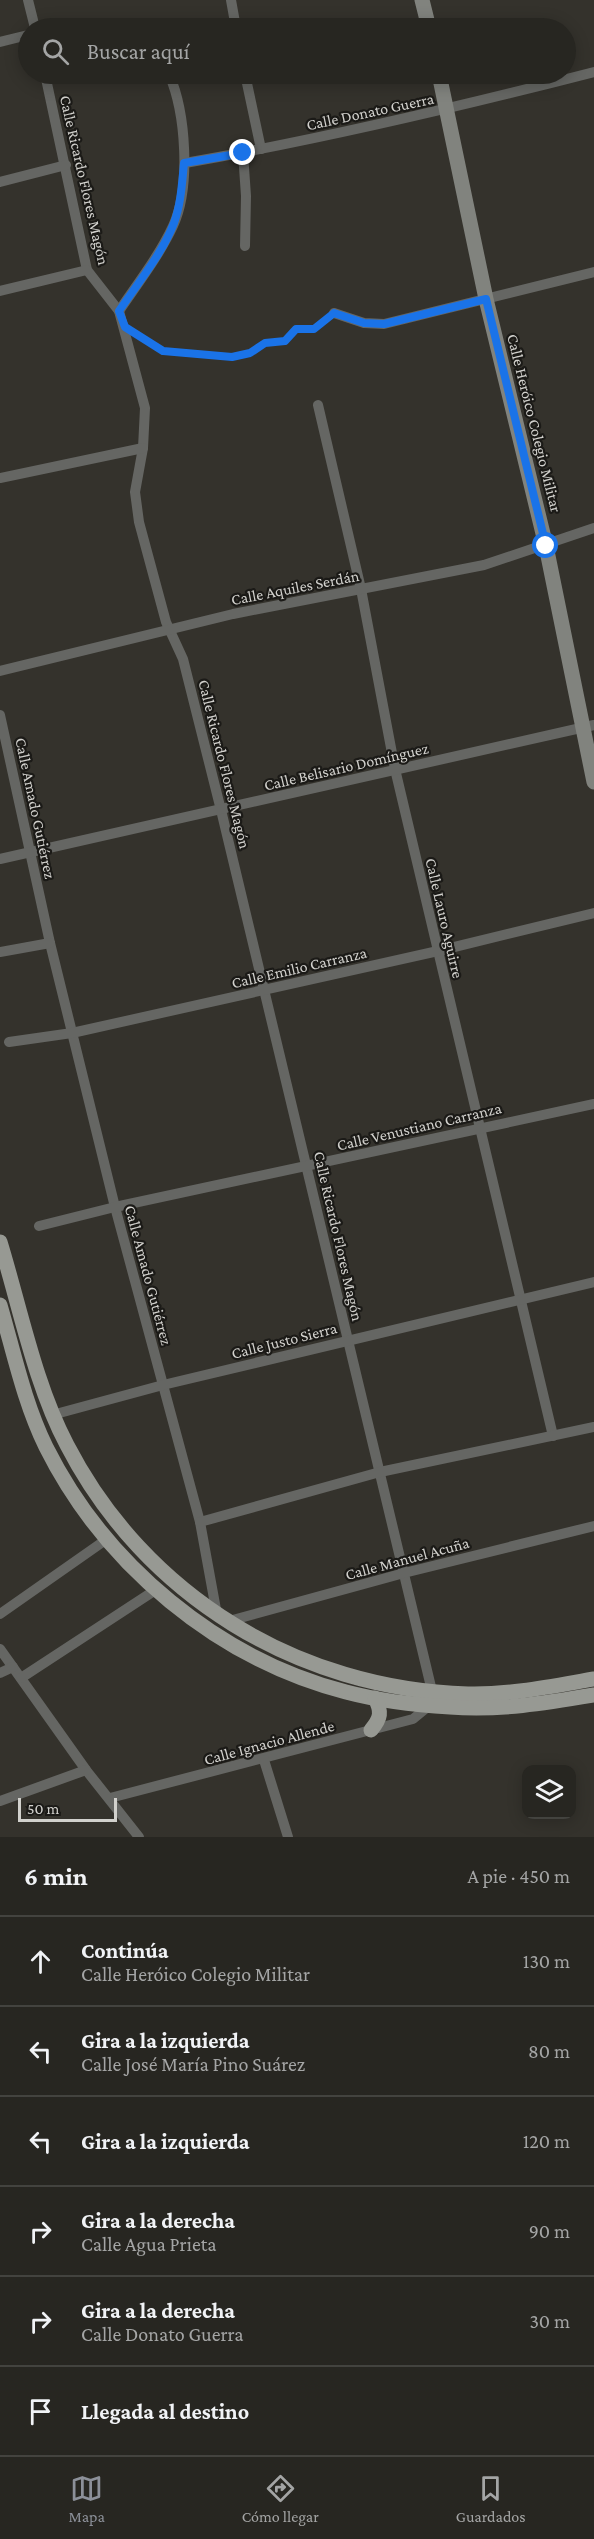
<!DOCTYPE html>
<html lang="es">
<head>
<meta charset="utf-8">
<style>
	body { margin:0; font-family:"Crimson Pro",serif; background:#33322e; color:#f1f3f6 }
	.controls { position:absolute; right:18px; bottom:18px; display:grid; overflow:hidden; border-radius:12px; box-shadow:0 3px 15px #0003 }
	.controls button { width:54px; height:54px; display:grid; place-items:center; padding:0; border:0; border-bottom:2px solid #43433f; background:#272621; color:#f1f3f6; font:30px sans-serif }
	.scale { position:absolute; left:18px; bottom:15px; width:99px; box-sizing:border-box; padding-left:6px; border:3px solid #d2d1cd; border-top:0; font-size:16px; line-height:21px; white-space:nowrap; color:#d2d1cd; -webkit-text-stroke:4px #1b1a17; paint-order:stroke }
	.stop { position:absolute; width:18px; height:18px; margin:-14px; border:4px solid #1a73e8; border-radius:50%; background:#fff }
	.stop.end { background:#1a73e8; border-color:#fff; box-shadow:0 2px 6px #0008 }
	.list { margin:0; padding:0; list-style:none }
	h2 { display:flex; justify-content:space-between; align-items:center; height:78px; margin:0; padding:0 24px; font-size:26px }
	h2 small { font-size:20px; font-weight:400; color:#a4a5a5 }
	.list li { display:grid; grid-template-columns:39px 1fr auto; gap:18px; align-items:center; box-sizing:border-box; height:90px; padding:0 24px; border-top:2px solid #43433f }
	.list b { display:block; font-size:22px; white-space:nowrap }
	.list p { margin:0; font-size:20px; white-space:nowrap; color:#a4a5a5 }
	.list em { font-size:20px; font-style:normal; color:#a4a5a5 }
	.icon { flex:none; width:33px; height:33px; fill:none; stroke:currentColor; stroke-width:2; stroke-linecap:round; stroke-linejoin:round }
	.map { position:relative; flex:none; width:594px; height:1837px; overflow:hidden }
	.search { position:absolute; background:#272621; box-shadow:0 3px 15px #0003; left:18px; right:18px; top:18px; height:66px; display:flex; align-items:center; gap:15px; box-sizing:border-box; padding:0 21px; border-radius:33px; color:#a4a5a5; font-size:22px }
	.sheet { height:618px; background:#272621 }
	nav { display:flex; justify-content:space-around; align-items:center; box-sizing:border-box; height:84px; border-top:2px solid #43433f; background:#272621; font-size:16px; color:#a4a5a5 }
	nav a { display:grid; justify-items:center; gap:3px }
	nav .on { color:#8c9099 }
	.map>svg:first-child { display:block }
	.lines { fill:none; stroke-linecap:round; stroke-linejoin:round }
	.path { stroke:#7f7e79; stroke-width:2; stroke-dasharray:4.5 4.5; stroke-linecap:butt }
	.street { stroke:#656663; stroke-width:10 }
	.secondary { stroke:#81837e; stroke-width:15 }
	.primary { stroke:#979993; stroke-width:15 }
	.route { stroke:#1a73e8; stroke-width:8 }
	.labels { text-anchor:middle; stroke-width:4.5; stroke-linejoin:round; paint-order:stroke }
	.street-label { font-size:16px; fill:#d2d1cd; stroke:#1b1a17 }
</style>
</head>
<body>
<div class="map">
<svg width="594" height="1837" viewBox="0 0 594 1837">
	<rect width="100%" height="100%" fill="#34322c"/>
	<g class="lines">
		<polyline class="path" points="137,336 163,351 232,358 250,353 265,343 285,341 296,329 314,329 327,320"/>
		<g class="street">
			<polyline points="28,0 35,28"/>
			<polyline points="231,0 236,28"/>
			<polyline points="59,28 91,26 111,28"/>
			<polyline points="0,42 28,35"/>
			<polyline points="45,74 87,270 119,311 145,408 143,448 135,492 139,522 166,622 183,659 221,810 432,1691 430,1705 413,1719 110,1798"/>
			<polyline points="245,74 261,149"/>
			<polyline points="243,153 246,196 245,246"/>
			<path d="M185,163C323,139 458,107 594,72"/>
			<polyline points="0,182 66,165"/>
			<polyline points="0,291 87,270"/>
			<path d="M119,311C138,283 159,256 173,226C191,187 186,113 169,74"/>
			<polyline points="334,313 364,323 384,324 594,272"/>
			<polyline points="318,405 361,589 395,769 553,1436"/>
			<polyline points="0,478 143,448"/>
			<polyline points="0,671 233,614 484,565 594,528"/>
			<polyline points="0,715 50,943 115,1207 200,1522 217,1615"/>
			<polyline points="0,859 594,725"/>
			<polyline points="0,952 50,943"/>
			<polyline points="9,1042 72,1033 438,951 594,913"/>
			<polyline points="39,1226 115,1207 594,1104"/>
			<polyline points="52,1415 163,1385 594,1282"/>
			<polyline points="200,1522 380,1472 594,1427"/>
			<polyline points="0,1614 107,1539"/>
			<polyline points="229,1621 404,1573 594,1526"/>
			<polyline points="0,1649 86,1770 139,1837"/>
			<polyline points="0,1673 13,1667"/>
			<polyline points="21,1678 157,1589"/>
			<polyline points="264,1760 288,1837"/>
			<polyline points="0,1801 86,1770"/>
		</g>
		<g class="secondary">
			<polyline points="422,0 429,28"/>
			<polyline points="439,74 486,299 546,546 594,782"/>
		</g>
		<g class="primary">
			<path d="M0,1242C20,1307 35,1385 67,1445C145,1596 298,1689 468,1694C510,1695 553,1686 594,1679"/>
			<path d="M0,1305C14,1353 24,1402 46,1447C105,1565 218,1659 346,1692C380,1701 415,1705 450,1707C498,1711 547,1703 594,1695"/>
			<path d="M371,1730C381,1718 382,1712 375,1698"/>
		</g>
	</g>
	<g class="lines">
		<path class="route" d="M243,153L184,163C182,183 181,204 174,223C162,254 138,283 119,311L125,327L163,351L232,357L250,353L265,343L285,341L296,329H314L334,313L364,323L384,324L486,299L546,546"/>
	</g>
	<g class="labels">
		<g class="street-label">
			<text transform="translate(370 111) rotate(-12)" y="6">Calle Donato Guerra</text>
			<text transform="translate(85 180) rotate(77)" y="6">Calle Ricardo Flores Magón</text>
			<text transform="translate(535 423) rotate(76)" y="6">Calle Heróico Colegio Militar</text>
			<text transform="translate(295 587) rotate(-11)" y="6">Calle Aquiles Serdán</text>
			<text transform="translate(225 764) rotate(76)" y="6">Calle Ricardo Flores Magón</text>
			<text transform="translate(346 766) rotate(-13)" y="6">Calle Belisario Domínguez</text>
			<text transform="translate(36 808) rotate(78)" y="6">Calle Amado Gutiérrez</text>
			<text transform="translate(445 918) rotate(77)" y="6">Calle Lauro Aguirre</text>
			<text transform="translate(299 967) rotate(-13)" y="6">Calle Emilio Carranza</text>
			<text transform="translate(419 1126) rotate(-13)" y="6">Calle Venustiano Carranza</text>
			<text transform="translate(339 1236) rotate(77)" y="6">Calle Ricardo Flores Magón</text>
			<text transform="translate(149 1275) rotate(75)" y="6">Calle Amado Gutiérrez</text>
			<text transform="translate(284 1340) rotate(-14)" y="6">Calle Justo Sierra</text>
			<text transform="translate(407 1558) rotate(-15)" y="6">Calle Manuel Acuña</text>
			<text transform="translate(269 1742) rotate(-15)" y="6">Calle Ignacio Allende</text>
		</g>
	</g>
</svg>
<div class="controls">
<button><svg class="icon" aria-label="layers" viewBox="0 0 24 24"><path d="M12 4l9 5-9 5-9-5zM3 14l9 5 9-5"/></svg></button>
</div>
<div class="scale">50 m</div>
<div class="stop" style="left:546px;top:546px"></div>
<div class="stop end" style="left:243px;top:153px"></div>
<div class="search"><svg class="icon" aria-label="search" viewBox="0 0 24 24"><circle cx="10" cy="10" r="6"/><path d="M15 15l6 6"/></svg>Buscar aquí</div>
</div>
<section class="sheet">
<h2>6 min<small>A pie · 450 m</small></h2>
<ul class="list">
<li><svg class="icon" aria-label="ahead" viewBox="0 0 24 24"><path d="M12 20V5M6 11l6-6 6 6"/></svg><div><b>Continúa</b><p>Calle Heróico Colegio Militar</p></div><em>130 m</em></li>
<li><svg class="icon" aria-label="left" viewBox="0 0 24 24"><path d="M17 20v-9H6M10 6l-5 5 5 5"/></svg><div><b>Gira a la izquierda</b><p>Calle José María Pino Suárez</p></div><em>80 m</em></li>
<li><svg class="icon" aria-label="left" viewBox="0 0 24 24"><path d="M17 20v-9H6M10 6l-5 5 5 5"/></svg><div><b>Gira a la izquierda</b></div><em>120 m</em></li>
<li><svg class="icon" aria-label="right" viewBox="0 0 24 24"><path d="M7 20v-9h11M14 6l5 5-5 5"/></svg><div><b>Gira a la derecha</b><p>Calle Agua Prieta</p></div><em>90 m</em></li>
<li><svg class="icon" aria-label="right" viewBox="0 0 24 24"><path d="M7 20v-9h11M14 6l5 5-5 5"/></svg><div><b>Gira a la derecha</b><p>Calle Donato Guerra</p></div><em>30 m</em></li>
<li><svg class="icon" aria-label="arrive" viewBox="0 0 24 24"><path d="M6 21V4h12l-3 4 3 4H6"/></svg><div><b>Llegada al destino</b></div></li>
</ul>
</section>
<nav>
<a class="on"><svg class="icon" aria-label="map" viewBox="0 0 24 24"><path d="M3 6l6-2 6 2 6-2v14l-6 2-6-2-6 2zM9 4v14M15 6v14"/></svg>Mapa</a>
<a><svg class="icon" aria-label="directions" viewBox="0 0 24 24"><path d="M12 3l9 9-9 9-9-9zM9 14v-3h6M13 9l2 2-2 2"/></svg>Cómo llegar</a>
<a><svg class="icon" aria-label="saved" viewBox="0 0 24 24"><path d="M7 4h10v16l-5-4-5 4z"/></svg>Guardados</a>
</nav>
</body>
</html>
